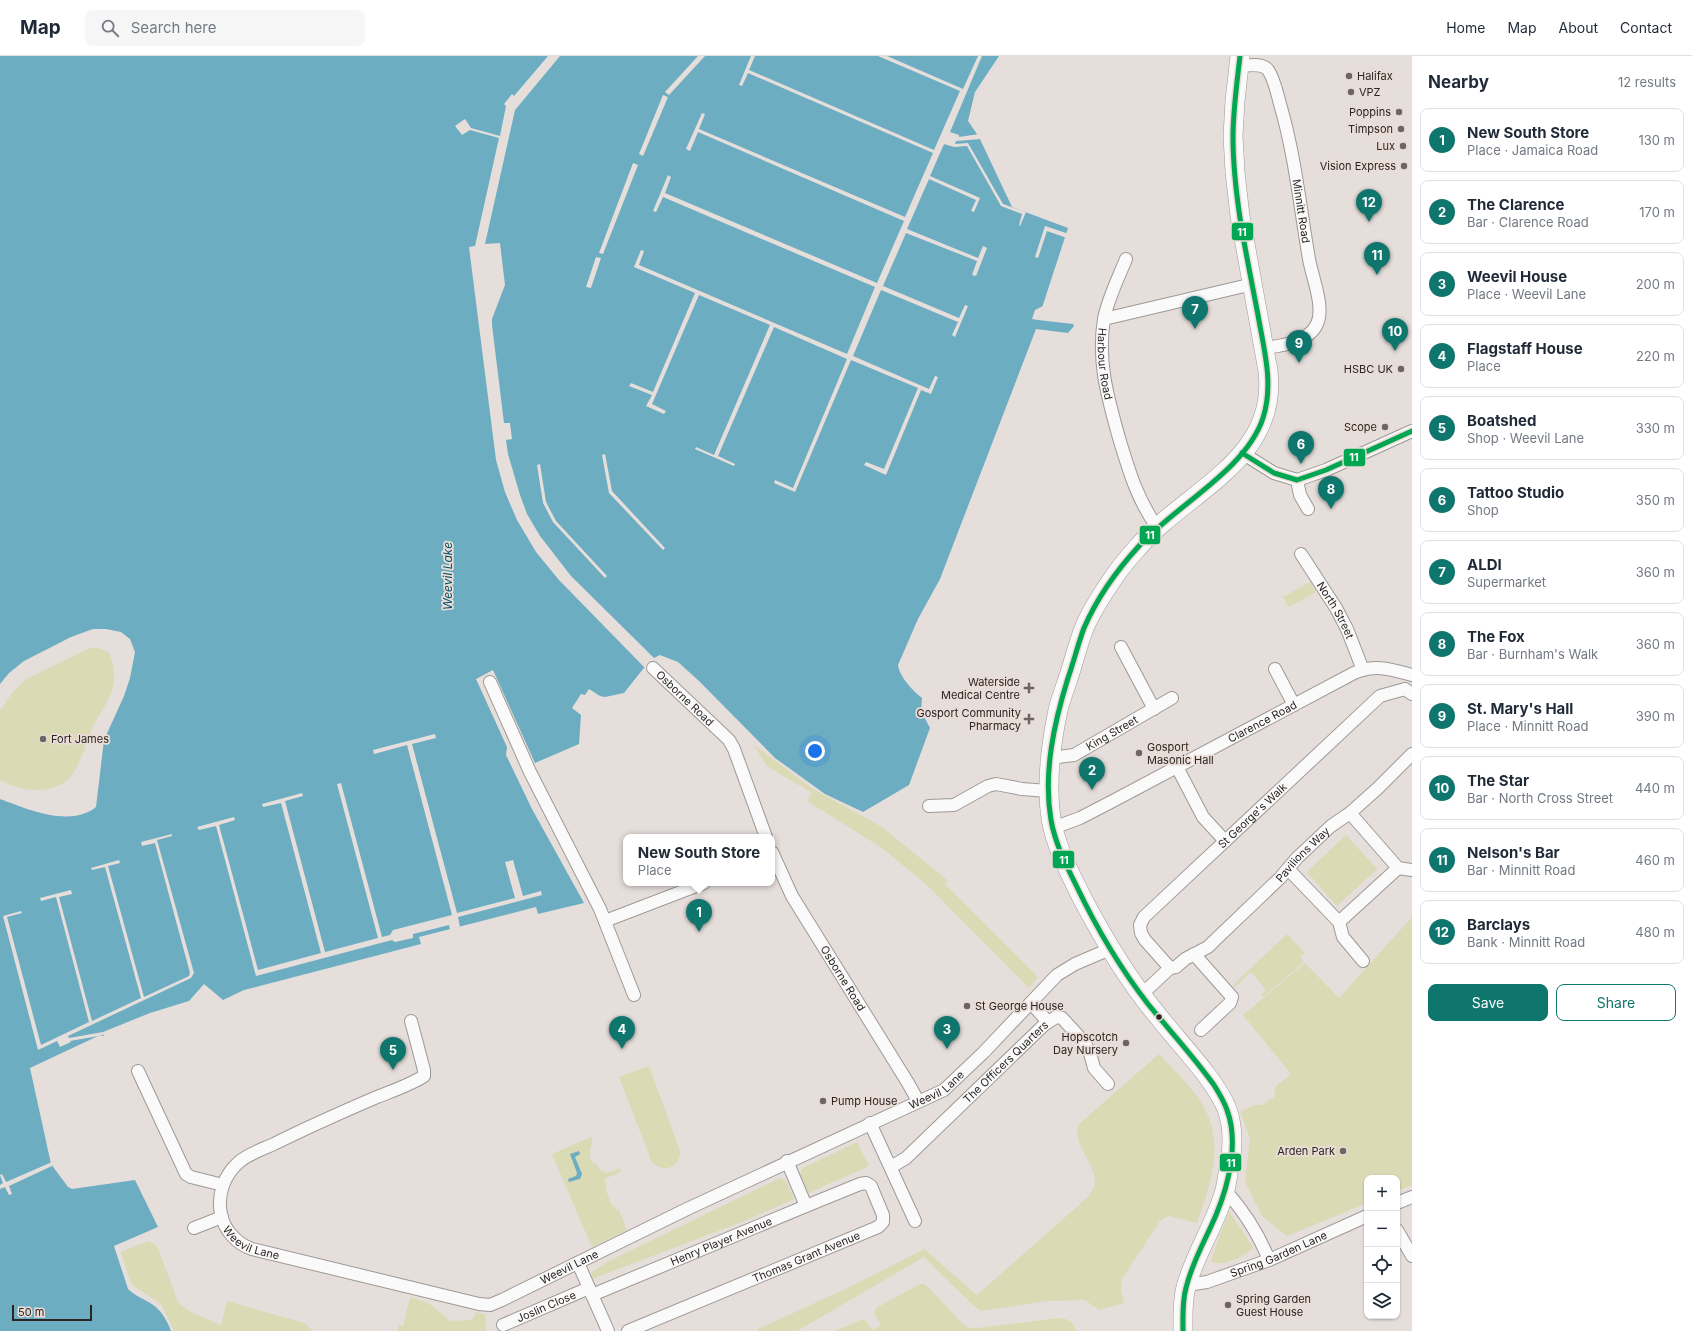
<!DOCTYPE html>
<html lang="en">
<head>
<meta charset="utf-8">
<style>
	body { margin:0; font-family:Inter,sans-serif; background:#f6f6f7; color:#1f2937 }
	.controls { position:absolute; right:12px; bottom:12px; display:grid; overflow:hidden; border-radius:8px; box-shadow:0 1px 3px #0004 }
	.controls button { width:36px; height:36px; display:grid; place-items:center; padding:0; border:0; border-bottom:1px solid #e0e1e3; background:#fff; color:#1f2937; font:20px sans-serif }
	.scale { position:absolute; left:12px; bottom:10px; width:80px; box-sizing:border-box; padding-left:4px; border:2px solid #2a2523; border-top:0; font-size:11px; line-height:14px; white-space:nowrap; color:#2a2523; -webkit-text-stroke:3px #eaddd7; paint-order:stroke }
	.you { position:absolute; left:815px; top:695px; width:14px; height:14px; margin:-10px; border:3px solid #fff; border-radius:50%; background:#1a73e8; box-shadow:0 0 0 6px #1a73e833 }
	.badge { display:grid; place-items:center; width:26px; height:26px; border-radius:50%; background:#0f766e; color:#fff; font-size:13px; font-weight:700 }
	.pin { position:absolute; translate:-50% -33px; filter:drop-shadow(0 1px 2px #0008) }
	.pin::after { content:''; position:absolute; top:21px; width:14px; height:12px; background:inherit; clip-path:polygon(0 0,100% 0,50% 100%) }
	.popup { position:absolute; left:623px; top:778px; width:152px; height:52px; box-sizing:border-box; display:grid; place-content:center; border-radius:8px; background:#fff; filter:drop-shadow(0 1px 3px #0005); font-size:13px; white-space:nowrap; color:#747a83 }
	.popup b { font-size:15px; color:#1f2937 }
	.popup::after { content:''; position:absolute; left:50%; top:100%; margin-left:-8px; border:8px solid transparent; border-top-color:#fff }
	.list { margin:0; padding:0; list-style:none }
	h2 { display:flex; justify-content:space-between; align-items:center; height:52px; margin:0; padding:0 16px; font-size:17px }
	h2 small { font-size:13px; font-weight:400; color:#747a83 }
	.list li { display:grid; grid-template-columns:26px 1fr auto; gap:12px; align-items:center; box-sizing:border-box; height:64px; margin:0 8px 8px; padding:0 8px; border:1px solid #e0e1e3; border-radius:8px }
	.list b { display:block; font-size:15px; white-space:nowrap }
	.list p { margin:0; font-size:13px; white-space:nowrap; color:#747a83 }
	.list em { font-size:13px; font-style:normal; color:#747a83 }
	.actions { display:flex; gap:8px; padding:12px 16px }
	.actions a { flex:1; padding:9px 0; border:1px solid #0f766e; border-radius:8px; text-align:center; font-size:14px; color:#0f766e }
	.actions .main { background:#0f766e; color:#fff }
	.icon { flex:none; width:22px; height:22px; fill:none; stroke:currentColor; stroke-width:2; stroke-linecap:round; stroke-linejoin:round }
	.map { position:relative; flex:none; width:1412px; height:1275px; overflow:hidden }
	header { display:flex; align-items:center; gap:24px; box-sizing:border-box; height:56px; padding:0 20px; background:#fff; border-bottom:1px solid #e0e1e3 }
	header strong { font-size:19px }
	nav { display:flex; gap:22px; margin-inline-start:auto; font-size:14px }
	.search { width:280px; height:36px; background:#f6f6f7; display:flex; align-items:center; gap:10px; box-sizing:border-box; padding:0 14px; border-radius:8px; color:#747a83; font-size:15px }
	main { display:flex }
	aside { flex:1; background:#fff }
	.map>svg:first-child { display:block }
	.green { fill:#dadab4 }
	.water { fill:#6dadc2 }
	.pier { fill:#e6dedb }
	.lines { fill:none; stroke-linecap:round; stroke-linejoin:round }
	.minor-casing { stroke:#9e9996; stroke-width:14 }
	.primary-casing { stroke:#9e9996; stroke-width:20 }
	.minor { stroke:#fbfafa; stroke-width:12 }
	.primary { stroke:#fbfafa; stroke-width:19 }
	.bus-1-casing { stroke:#eaddd7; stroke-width:8 }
	.bus-1 { stroke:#00a651; stroke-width:5 }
	.poi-dot { fill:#6c6663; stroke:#eaddd7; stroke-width:1.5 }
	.bus-dot { fill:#2a2523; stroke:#eaddd7; stroke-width:1.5 }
	.labels { text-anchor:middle; stroke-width:3.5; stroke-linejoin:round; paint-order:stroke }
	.poi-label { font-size:11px; fill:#2a2523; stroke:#eaddd7; text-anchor:end }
	.street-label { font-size:11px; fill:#2a2523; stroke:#eaddd7 }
	.water-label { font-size:12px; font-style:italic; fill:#005369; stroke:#eaddd7 }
	.line-badge { stroke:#eaddd7; stroke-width:1.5 }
	.badge-label { font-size:11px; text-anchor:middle; font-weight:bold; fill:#fff }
</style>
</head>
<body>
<header>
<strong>Map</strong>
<div class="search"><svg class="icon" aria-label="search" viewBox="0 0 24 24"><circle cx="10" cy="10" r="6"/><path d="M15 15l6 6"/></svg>Search here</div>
<nav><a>Home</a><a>Map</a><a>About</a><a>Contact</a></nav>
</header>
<main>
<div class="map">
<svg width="1412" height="1275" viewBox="0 0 1412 1275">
	<rect width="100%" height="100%" fill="#e6dedb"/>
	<g class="green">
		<polygon points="1310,526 1316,536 1289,551 1283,541"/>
		<path d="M90,592H98L108,596C113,604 115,617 114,626C112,641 100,657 93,670C86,686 78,720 62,728C41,739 19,734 0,724V654L13,636L26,623Z"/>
		<polygon points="753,688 813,733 882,771 947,824 946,829 1038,921 1029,932 928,830 882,792 807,745 812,737 800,729 798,729 767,710"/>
		<polygon points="1346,779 1377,813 1337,850 1307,816"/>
		<polygon points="1412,861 1412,1129 1397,1135 1397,1122 1367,1122 1367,1147 1287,1180 1262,1160 1245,1126 1250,1082 1240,1056 1254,1049 1262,1049 1274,1041 1276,1030 1291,1018 1243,959 1305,907 1339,942"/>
		<polygon points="1287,878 1305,897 1302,900 1301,899 1300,900 1304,906 1263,941 1261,939 1266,934 1251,916 1235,931 1233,929"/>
		<path d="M1159,998C1173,1013 1190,1029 1201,1046C1226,1086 1211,1127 1197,1167L1168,1160L1160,1165L1122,1223L1121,1233L1124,1247L1099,1254L1085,1244L1047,1245L981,1255L974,1250L924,1201L797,1275H758V1273L854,1229L924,1193L977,1239L1088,1141C1091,1136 1095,1132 1095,1127C1097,1110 1070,1085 1079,1068Z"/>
		<path d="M649,1010L680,1095C681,1113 660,1118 651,1104L619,1021Z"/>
		<polygon points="591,1081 593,1086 590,1093 591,1099 589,1100 592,1107 595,1107 599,1113 607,1117 620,1112 621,1116 604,1123 607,1131 605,1132 612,1150 614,1149 616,1155 619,1154 627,1174 592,1191 552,1098"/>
		<polygon points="857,1086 869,1110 808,1137 800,1118 803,1112"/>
		<polygon points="780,1122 786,1125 794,1143 747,1164 592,1223 591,1217 607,1206"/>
		<path d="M1229,1155L1253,1191C1246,1201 1223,1210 1211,1206L1212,1201Z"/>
		<polygon points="148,1185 155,1188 159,1195 178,1246 189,1255 221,1269 227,1245 304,1267 313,1275 174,1275 161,1248 135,1231 130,1225 121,1196"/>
		<path d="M920,1228H924L929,1232L964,1269L969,1272H977L1059,1262C1069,1263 1073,1265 1076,1275H835L863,1263L867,1266L872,1274L881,1269L874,1257L876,1252Z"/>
		<polygon points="410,1241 428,1247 451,1265 470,1264 475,1261 475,1256 485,1258 486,1275 397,1275 399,1269 403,1270"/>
	</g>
	<g class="water">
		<path d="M0,0H999L975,36L968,65L979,81L1012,151L1068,172L1038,264L1073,268L1074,270L1068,277L1036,273L940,523L918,563L898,609C899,620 913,635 922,642L921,655L930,672L909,729L863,756L825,738L775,702L699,625L678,606L660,599L654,602L643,613L624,637L605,641L600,640L589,633L585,639L581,638L572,652L581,659L579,688L535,707L493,614L476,623L507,691L506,699L532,753L584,847L538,858L536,851L419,881L421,888L244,934L223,944L204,928L189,945L150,957L103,976L104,980H98L30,1012L51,1108L68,1131L72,1133L135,1124L158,1171L114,1190L128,1233C134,1239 142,1242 150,1247C160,1252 167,1264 171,1275H0V743C27,753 70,772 96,751L104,684L124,640L130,622L135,596L130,583L121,576L106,573H93L71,581L24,605L9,617L0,628Z"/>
		<polygon points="579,1095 580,1098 575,1101 582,1118 580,1123 569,1126 568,1123 576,1120 577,1117 570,1098"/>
	</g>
	<g class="pier">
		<polygon points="548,0 560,0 515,54 485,188 500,187 505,229 492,263 492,269 504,367 510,367 512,383 506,384 508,398 520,439 527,458 540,480 571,520 654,602 655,604 646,613 559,524 536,496 517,464 505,436 496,404 469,191 475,190 499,82 470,74 462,79 455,70 465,63 471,72 500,80 506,50 504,48 512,38 514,40"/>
		<polygon points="698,0 705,0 669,39 665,36"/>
		<polygon points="751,0 755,0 749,14 934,94 960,35 878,0 887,0 963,33 978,0 982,0 950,76 959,79 959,81 979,78 981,83 956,85 955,88 968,87 1003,148 1026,156 1020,170 1019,169 1022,158 1001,150 967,90 954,91 944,88 930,120 980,142 974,156 971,155 976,144 929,123 907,173 978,202 983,190 987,192 976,220 972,219 977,205 906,177 883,230 959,262 965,249 968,250 955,281 952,279 958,266 881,234 853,300 929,333 935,320 938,321 931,338 921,334 886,419 864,409 866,406 884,413 918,332 851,304 795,436 774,427 775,424 793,432 847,303 774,271 718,400 735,408 734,410 695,393 696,391 714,399 770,269 699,239 652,348 666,355 664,358 646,350 652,339 629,330 631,327 653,336 695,237 634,211 641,194 644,195 639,209 847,298 875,231 663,141 656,156 653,155 668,119 671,121 665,137 877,227 904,165 698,76 690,95 686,93 702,57 705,58 699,73 905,161 933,97 748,17 742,30 739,29"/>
		<polygon points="663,39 668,41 643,100 639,98"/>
		<polygon points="633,107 638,109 603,198 599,197"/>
		<polygon points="1045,170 1069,178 1067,182 1047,175 1038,202 1035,201"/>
		<polygon points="596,201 601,202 591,232 586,231"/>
		<polygon points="1043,250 1038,264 1032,263 1035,254"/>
		<polygon points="605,398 612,435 665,492 663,494 609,437 602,399"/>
		<polygon points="540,408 546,446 556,465 607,520 605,522 553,466 543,447 537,409"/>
		<polygon points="435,678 436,682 412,688 457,857 515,842 505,806 513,804 523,840 541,835 542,839 458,861 460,871 450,874 449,869 413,878 413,882 395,886 392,884 256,920 216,770 199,774 197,771 234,761 235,764 219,769 258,914 321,897 281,747 263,751 262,748 302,737 303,740 285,745 325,896 378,882 337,728 341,727 382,881 390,879 393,874 452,859 407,689 374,698 373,694"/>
		<polygon points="172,778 172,780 157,784 194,917 191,922 68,980 69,982 103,976 104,979 70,985 71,986 60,991 57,985 38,994 3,860 21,855 22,857 7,861 41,989 89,966 56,841 41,845 40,842 71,834 72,838 59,841 92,965 141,942 105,811 92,814 91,812 119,804 120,807 108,810 144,941 189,920 190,917 155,787 142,790 141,786"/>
		<polygon points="52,1106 54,1109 9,1130 12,1138 9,1139 5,1131 0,1133 0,1129 3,1127 0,1119 2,1118 6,1126"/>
	</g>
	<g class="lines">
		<g class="minor-casing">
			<g id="minor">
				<path id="s1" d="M1239,10C1247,10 1262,6 1268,14C1274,22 1277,37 1280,48C1295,99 1300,151 1309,203C1312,221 1325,251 1317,268C1309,286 1281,290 1264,292"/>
				<path id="s2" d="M1126,203C1118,223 1108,242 1104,263C1097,306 1108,342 1119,382C1129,415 1137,443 1157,471"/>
				<polyline points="1104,263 1253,228"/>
				<polyline points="1242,397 1274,417 1297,424 1326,414 1412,375"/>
				<polyline points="1297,424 1300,439 1308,453"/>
				<path id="s3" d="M1301,498L1336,552L1347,573L1363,614"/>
				<polyline points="1121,591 1154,653"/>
				<path id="s4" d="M653,612L729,684L734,693L766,781"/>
				<polyline points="1275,613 1294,649"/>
				<polyline points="490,626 530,716 600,853 634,939"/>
				<path id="s5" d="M1050,702L1074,699L1172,642"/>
				<polyline points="1177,711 1203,761 1225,785"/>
				<polyline points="929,750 954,749 988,730 996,728 1022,733 1048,735"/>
				<polyline points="1350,757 1398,812 1412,814"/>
				<path id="s6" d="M1053,772L1080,762L1111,746L1354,617C1376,608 1390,613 1412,619"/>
				<path id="s7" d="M772,796L792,840L908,1027L918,1045"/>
				<polyline points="1288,813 1339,866 1343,881 1363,905"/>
				<polyline points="605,865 704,827"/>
				<polyline points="1339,866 1398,812"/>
				<polyline points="1194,898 1232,941 1230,947 1201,974"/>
				<path id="s8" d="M1170,912L1145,884L1141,877L1140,869L1144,861L1380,640L1405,633L1412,638"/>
				<path id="s9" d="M1141,939L1170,912L1176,911L1185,903L1208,891L1214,885L1280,822L1297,802L1331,770L1350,757L1378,732L1412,698"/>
				<polyline points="1031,947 1048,966"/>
				<path id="s10" d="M411,965L424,1014V1020C410,1029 392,1035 377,1041C342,1056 308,1071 274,1088C263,1093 248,1098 239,1106C224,1119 217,1139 221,1158C224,1174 237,1188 252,1193L479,1248L490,1249L502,1244L687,1153L944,1034L984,996L1057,919L1075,908L1110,893"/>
				<polyline points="138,1015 186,1118 191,1121 223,1129"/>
				<polyline points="870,1067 915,1165"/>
				<path id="s11" d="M891,1111L906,1102L1044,969L1056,961L1062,962L1084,986L1090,997L1094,1012L1108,1028"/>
				<path d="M1225,1134C1243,1154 1259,1179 1269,1204"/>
				<polyline points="1397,1147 1412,1141"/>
				<polyline points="194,1172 222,1161"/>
				<polyline points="1397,1174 1412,1200"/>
				<polyline points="578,1207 608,1275"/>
				<path id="s12" d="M1187,1229L1207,1226L1269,1204L1367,1160"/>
				<path id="s13" d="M592,1239L806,1150L787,1105"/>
				<path id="s14" d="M503,1269L589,1232"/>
				<path id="s15" d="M628,1275L878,1171L883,1166V1159L871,1130L866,1127L860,1128L806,1150"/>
			</g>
		</g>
		<g class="primary-casing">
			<path id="primary" d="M1183,1275C1183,1260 1182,1246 1186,1231C1195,1197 1216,1168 1225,1134C1227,1126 1228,1116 1230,1107C1233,1089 1233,1070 1227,1053C1215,1023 1178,986 1158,960C1127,923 1103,882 1081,840C1069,815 1056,791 1051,763C1046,728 1050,694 1057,659C1059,647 1064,635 1068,623C1074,605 1078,587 1085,570C1091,556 1107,531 1116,518C1126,504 1147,480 1160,469C1210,425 1277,392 1268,315L1240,160L1235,116L1233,80L1235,45L1240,0"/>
		</g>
		<use href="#minor" class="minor"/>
		<use href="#primary" class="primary"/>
		<g class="bus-1-casing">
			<g id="bus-1">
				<polyline points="1242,397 1274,417 1297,424 1326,414 1412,375"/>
				<path d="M1183,1275C1183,1261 1182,1246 1186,1232C1192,1206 1206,1183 1216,1159C1229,1128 1239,1086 1227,1054C1224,1045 1219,1037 1214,1029C1194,1001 1170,975 1148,948C1120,912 1096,871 1076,829C1066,809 1055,787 1051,764C1043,717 1054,667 1068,622C1074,605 1078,588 1084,572C1097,542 1117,514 1139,490C1175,450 1246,414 1263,362C1274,328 1264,294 1258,259C1252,227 1245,194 1240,162C1236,135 1233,108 1233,81C1233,54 1237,27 1240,0"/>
			</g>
		</g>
		<use href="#bus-1" class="bus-1"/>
	</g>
	<g class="poi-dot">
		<circle cx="1349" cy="20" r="4"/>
		<circle cx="1351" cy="36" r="4"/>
		<circle cx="1399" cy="56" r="4"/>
		<circle cx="1401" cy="73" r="4"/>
		<circle cx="1403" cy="90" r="4"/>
		<circle cx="1404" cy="110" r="4"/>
		<circle cx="1401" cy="313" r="4"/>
		<circle cx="1385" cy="371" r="4"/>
		<path d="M1027 626h4v4h4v4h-4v4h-4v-4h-4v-4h4z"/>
		<path d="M1027 657h4v4h4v4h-4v4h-4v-4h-4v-4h4z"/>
		<circle cx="43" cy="683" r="4"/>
		<circle cx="1139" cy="697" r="4"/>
		<circle cx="967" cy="950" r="4"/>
		<circle cx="1126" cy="987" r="4"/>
		<circle cx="823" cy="1045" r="4"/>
		<circle cx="1343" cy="1095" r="4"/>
		<circle cx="1228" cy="1249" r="4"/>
	</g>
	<circle class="bus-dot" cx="1159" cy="961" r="3.5"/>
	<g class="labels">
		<g class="poi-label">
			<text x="1357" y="24" text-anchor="start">Halifax</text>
			<text x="1359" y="40" text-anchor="start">VPZ</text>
			<text x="1391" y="60">Poppins</text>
			<text x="1393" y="77">Timpson</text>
			<text x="1395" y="94">Lux</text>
			<text x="1396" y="114">Vision Express</text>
			<text x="1393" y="317">HSBC UK</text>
			<text x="1377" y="375">Scope</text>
			<text x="1020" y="630">Waterside<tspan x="1020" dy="13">Medical Centre</tspan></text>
			<text x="1021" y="661">Gosport Community<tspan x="1021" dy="13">Pharmacy</tspan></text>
			<text x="51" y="687" text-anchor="start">Fort James</text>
			<text x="1147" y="695" text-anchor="start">Gosport<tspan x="1147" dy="13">Masonic Hall</tspan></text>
			<text x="975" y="954" text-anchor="start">St George House</text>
			<text x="1118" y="985">Hopscotch<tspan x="1118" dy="13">Day Nursery</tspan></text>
			<text x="831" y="1049" text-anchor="start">Pump House</text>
			<text x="1335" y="1099">Arden Park</text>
			<text x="1236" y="1247" text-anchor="start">Spring Garden<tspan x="1236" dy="13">Guest House</tspan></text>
		</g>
		<g class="street-label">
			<text dy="4" stroke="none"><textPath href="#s1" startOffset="176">Minnitt Road</textPath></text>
			<text dy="4" stroke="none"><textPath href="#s2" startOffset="109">Harbour Road</textPath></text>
			<text dy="4" stroke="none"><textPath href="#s3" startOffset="66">North Street</textPath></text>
			<text dy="4" stroke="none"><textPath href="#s4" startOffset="44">Osborne Road</textPath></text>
			<text dy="4" stroke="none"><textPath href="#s6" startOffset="235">Clarence Road</textPath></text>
			<text dy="4" stroke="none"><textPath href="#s5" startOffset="68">King Street</textPath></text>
			<text dy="4" stroke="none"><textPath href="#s8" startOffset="211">St George's Walk</textPath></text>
			<text dy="4" stroke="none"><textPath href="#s9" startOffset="216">Pavilions Way</textPath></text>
			<text dy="4" stroke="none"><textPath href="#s7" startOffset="145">Osborne Road</textPath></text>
			<text dy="4" stroke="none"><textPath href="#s11" startOffset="156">The Officers Quarters</textPath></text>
			<text dy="4" stroke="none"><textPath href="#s10" startOffset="1108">Weevil Lane</textPath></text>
			<text dy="4" stroke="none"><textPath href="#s10" startOffset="364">Weevil Lane</textPath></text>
			<text dy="4" stroke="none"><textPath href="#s13" startOffset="140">Henry Player Avenue</textPath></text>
			<text dy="4" stroke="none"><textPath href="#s12" startOffset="97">Spring Garden Lane</textPath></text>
			<text dy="4" stroke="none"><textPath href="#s15" startOffset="193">Thomas Grant Avenue</textPath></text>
			<text dy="4" stroke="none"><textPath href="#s10" startOffset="700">Weevil Lane</textPath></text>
			<text dy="4" stroke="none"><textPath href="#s14" startOffset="47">Joslin Close</textPath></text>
		</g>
		<g class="water-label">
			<text transform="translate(448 520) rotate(-90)" y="4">Weevil Lake</text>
		</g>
	</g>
	<g class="line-badge">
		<rect x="1231" y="166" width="23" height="19" rx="4" fill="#00a651"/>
		<rect x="1343" y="392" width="23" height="19" rx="4" fill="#00a651"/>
		<rect x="1139" y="469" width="22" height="20" rx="4" fill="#00a651"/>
		<rect x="1052" y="794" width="23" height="19" rx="4" fill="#00a651"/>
		<rect x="1219" y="1097" width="23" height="19" rx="4" fill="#00a651"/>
	</g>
	<g class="badge-label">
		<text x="1242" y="180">11</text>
		<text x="1354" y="405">11</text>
		<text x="1150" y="483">11</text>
		<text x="1064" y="808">11</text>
		<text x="1231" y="1111">11</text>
	</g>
</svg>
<div class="controls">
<button>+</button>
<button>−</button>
<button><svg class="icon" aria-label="locate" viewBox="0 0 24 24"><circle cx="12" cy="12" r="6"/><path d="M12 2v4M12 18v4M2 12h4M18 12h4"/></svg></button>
<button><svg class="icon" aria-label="layers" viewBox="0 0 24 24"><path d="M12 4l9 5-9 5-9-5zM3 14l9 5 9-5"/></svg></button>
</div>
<div class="scale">50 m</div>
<div class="you"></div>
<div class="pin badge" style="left:699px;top:876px">1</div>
<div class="popup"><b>New South Store</b>Place</div>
<div class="pin badge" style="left:1092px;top:734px">2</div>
<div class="pin badge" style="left:947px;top:993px">3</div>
<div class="pin badge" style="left:622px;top:993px">4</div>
<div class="pin badge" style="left:393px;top:1014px">5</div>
<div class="pin badge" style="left:1301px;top:408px">6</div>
<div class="pin badge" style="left:1195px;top:273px">7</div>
<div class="pin badge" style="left:1331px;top:453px">8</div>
<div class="pin badge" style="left:1299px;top:307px">9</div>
<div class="pin badge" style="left:1395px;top:295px">10</div>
<div class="pin badge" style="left:1377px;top:219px">11</div>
<div class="pin badge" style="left:1369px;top:166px">12</div>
</div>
<aside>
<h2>Nearby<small>12 results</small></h2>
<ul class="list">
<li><span class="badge">1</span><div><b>New South Store</b><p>Place · Jamaica Road</p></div><em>130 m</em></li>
<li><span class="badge">2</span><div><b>The Clarence</b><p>Bar · Clarence Road</p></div><em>170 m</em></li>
<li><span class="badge">3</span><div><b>Weevil House</b><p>Place · Weevil Lane</p></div><em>200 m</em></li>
<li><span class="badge">4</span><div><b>Flagstaff House</b><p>Place</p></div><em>220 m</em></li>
<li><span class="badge">5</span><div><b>Boatshed</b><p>Shop · Weevil Lane</p></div><em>330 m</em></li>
<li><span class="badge">6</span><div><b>Tattoo Studio</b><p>Shop</p></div><em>350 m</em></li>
<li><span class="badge">7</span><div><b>ALDI</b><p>Supermarket</p></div><em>360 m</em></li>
<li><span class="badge">8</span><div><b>The Fox</b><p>Bar · Burnham's Walk</p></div><em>360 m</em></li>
<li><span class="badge">9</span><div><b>St. Mary's Hall</b><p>Place · Minnitt Road</p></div><em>390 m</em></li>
<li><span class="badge">10</span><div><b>The Star</b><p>Bar · North Cross Street</p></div><em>440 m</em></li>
<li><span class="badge">11</span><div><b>Nelson's Bar</b><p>Bar · Minnitt Road</p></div><em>460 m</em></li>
<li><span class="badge">12</span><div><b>Barclays</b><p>Bank · Minnitt Road</p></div><em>480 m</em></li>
</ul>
<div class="actions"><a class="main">Save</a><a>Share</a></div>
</aside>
</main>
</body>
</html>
